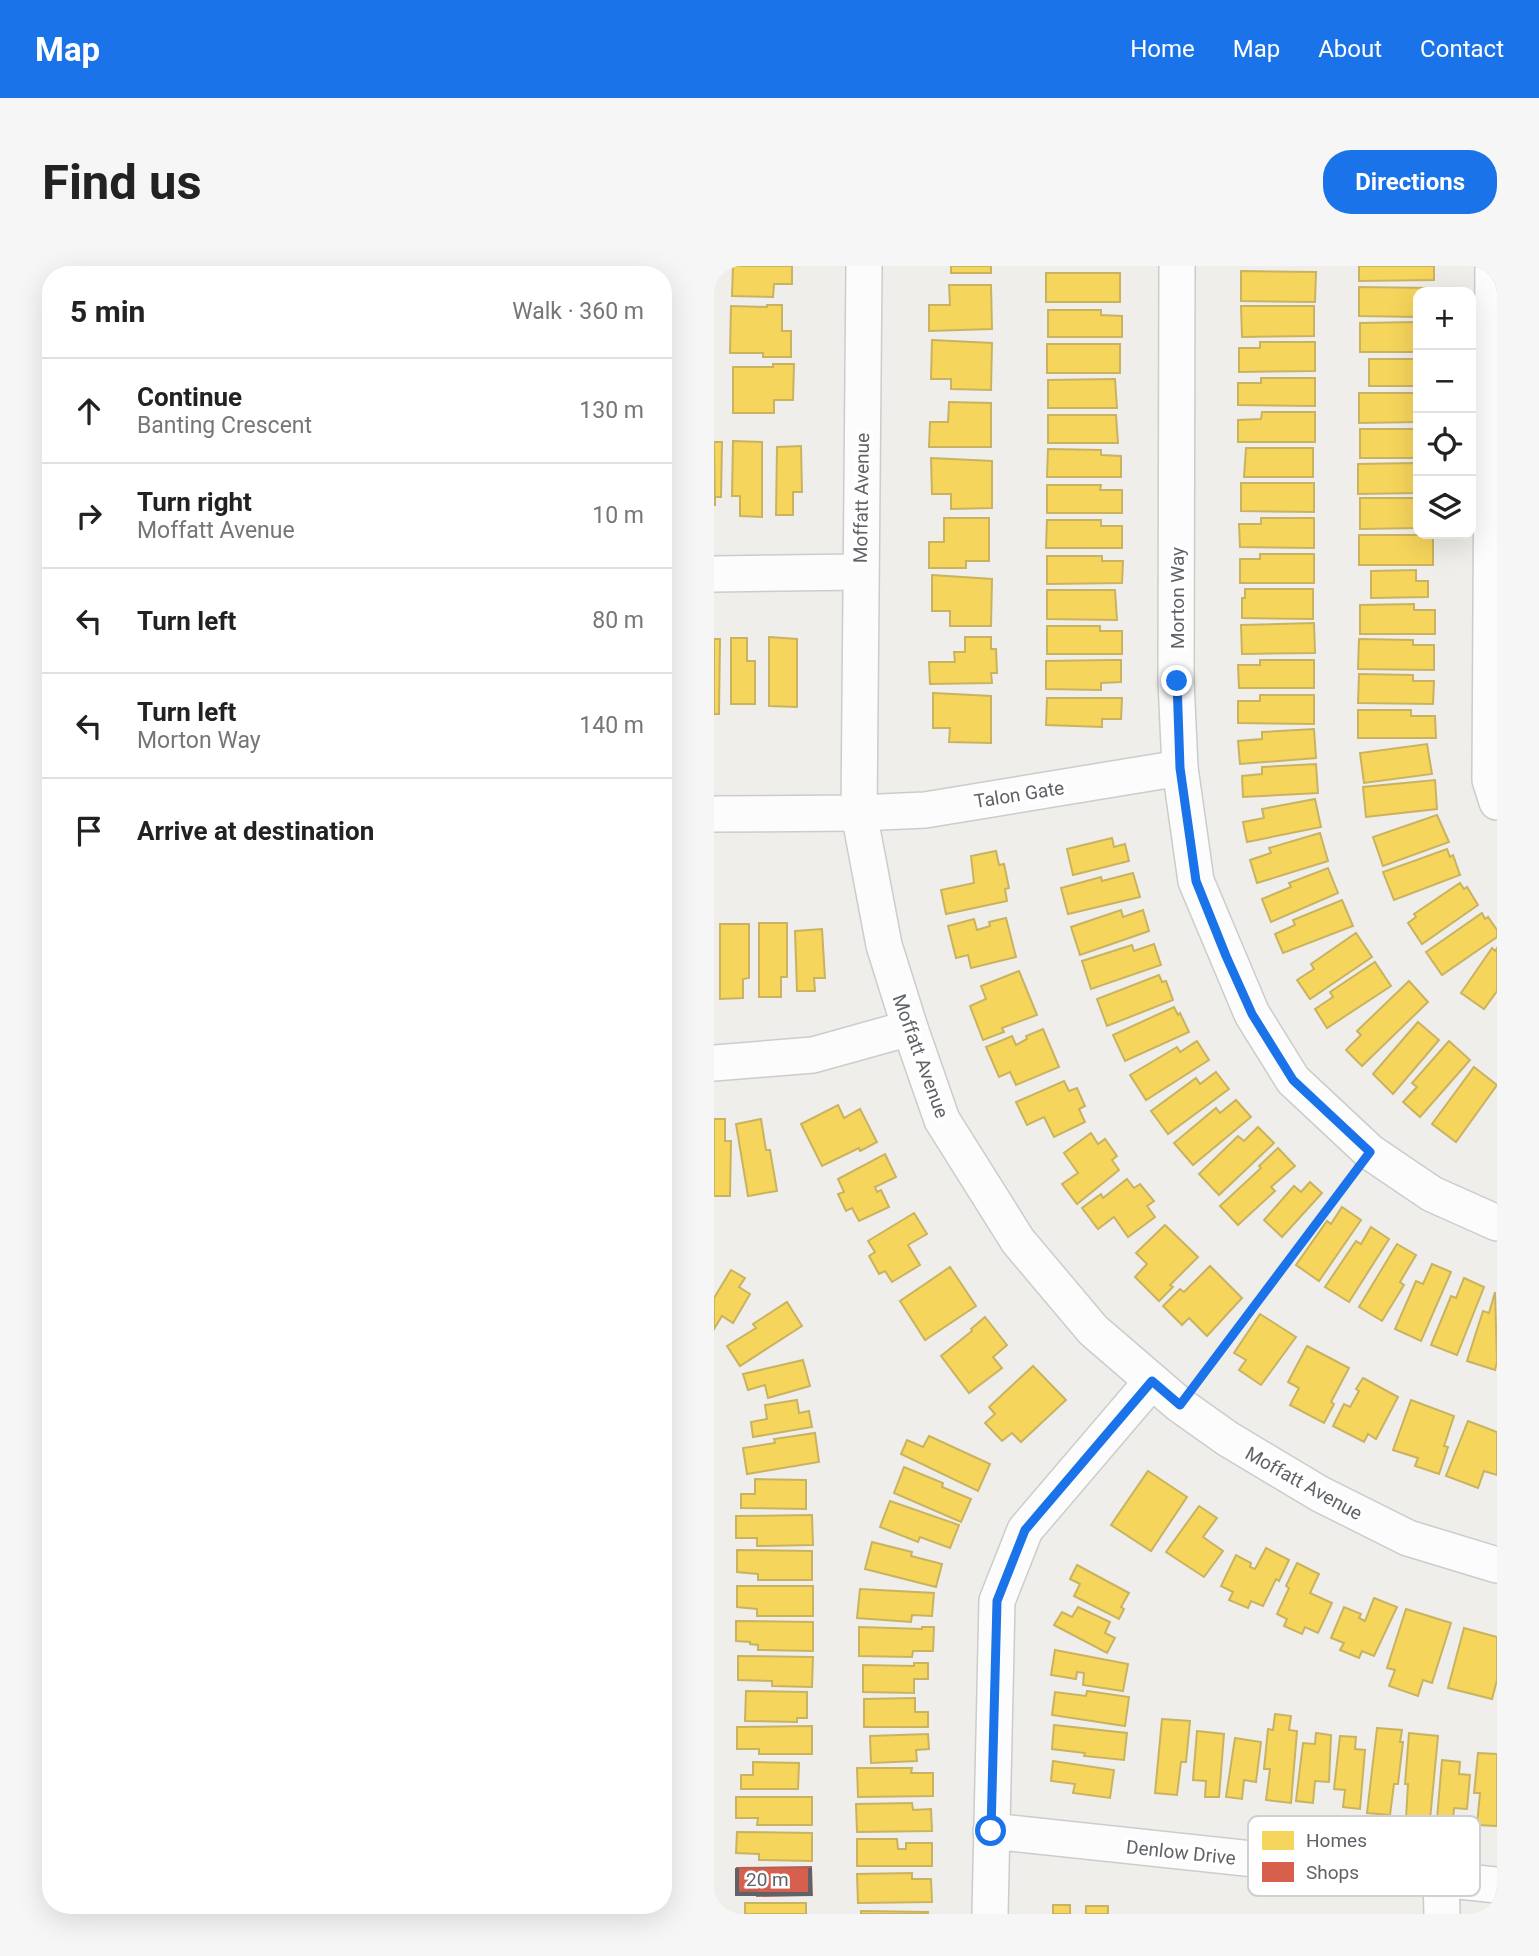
<!DOCTYPE html>
<html lang="en">
<head>
<meta charset="utf-8">
<style>
	body { margin:0; font-family:Roboto,sans-serif; background:#f6f6f6; color:#222 }
	.controls { position:absolute; right:21px; top:21px; display:grid; overflow:hidden; border-radius:14px; box-shadow:0 7px 28px #0002 }
	.controls button { width:63px; height:63px; display:grid; place-items:center; padding:0; border:0; border-bottom:2px solid #e0e0e0; background:#fff; color:#222; font:35px sans-serif }
	.scale { position:absolute; left:21px; bottom:18px; width:77px; box-sizing:border-box; padding-left:7px; border:4px solid #5f6368; border-top:0; font-size:19px; line-height:24px; white-space:nowrap; color:#5f6368; -webkit-text-stroke:5px #fff; paint-order:stroke }
	.stop { position:absolute; width:21px; height:21px; margin:-16px; border:5px solid #1a73e8; border-radius:50%; background:#fff }
	.stop.end { background:#1a73e8; border-color:#fff; box-shadow:0 2px 7px #0008 }
	.list { margin:0; padding:0; list-style:none }
	h2 { display:flex; justify-content:space-between; align-items:center; height:91px; margin:0; padding:0 28px; font-size:30px }
	h2 small { font-size:23px; font-weight:400; color:#767676 }
	.list li { display:grid; grid-template-columns:46px 1fr auto; gap:21px; align-items:center; box-sizing:border-box; height:105px; padding:0 28px; border-top:2px solid #e0e0e0 }
	.list b { display:block; font-size:26px; white-space:nowrap }
	.list p { margin:0; font-size:23px; white-space:nowrap; color:#767676 }
	.list em { font-size:23px; font-style:normal; color:#767676 }
	.icon { flex:none; width:38px; height:38px; fill:none; stroke:currentColor; stroke-width:2; stroke-linecap:round; stroke-linejoin:round }
	.map { position:relative; flex:none; width:783px; height:1648px; overflow:hidden; border-radius:28px }
	header { display:flex; align-items:center; gap:42px; box-sizing:border-box; height:98px; padding:0 35px; background:#1a73e8; color:#fff }
	header strong { font-size:33px }
	nav { display:flex; gap:38px; margin-inline-start:auto; font-size:24px }
	.intro { display:flex; align-items:center; justify-content:space-between; box-sizing:border-box; height:168px; padding:0 42px }
	h1 { margin:0; font-size:49px }
	.button { padding:18px 32px; border-radius:28px; background:#1a73e8; color:#fff; font-size:24px; font-weight:700 }
	main { display:flex; gap:42px; padding:0 42px }
	aside { flex:1; background:#fff; border-radius:28px; box-shadow:0 7px 28px #0002 }
	.map>svg:first-child { display:block }
	.homes { fill:#f6d55c; stroke:#c9b360; stroke-width:2 }
	.shops { fill:#d6604d; stroke:#b26155; stroke-width:2 }
	.lines { fill:none; stroke-linecap:round; stroke-linejoin:round }
	.minor-casing { stroke:#cbcccc; stroke-width:38 }
	.path { stroke:#cacfcc; stroke-width:4.5; stroke-dasharray:7 3.5; stroke-linecap:butt }
	.minor { stroke:#fdfcfc; stroke-width:35 }
	.route { stroke:#1a73e8; stroke-width:9 }
	.labels { text-anchor:middle; stroke-width:7; stroke-linejoin:round; paint-order:stroke }
	.street-label { font-size:19px; fill:#5f6368; stroke:#fff }
	.key { fill:#fff; stroke:#cfd0d2; stroke-width:2 }
	.key-label { font-size:19px; fill:#5f6368 }
</style>
</head>
<body>
<header>
<strong>Map</strong>
<nav><a>Home</a><a>Map</a><a>About</a><a>Contact</a></nav>
</header>
<div class="intro"><h1>Find us</h1><a class="button">Directions</a></div>
<main>
<aside>
<h2>5 min<small>Walk · 360 m</small></h2>
<ul class="list">
<li><svg class="icon" aria-label="ahead" viewBox="0 0 24 24"><path d="M12 20V5M6 11l6-6 6 6"/></svg><div><b>Continue</b><p>Banting Crescent</p></div><em>130 m</em></li>
<li><svg class="icon" aria-label="right" viewBox="0 0 24 24"><path d="M7 20v-9h11M14 6l5 5-5 5"/></svg><div><b>Turn right</b><p>Moffatt Avenue</p></div><em>10 m</em></li>
<li><svg class="icon" aria-label="left" viewBox="0 0 24 24"><path d="M17 20v-9H6M10 6l-5 5 5 5"/></svg><div><b>Turn left</b></div><em>80 m</em></li>
<li><svg class="icon" aria-label="left" viewBox="0 0 24 24"><path d="M17 20v-9H6M10 6l-5 5 5 5"/></svg><div><b>Turn left</b><p>Morton Way</p></div><em>140 m</em></li>
<li><svg class="icon" aria-label="arrive" viewBox="0 0 24 24"><path d="M6 21V4h12l-3 4 3 4H6"/></svg><div><b>Arrive at destination</b></div></li>
</ul>
</aside>
<div class="map">
<svg width="783" height="1648" viewBox="0 0 783 1648">
	<rect width="100%" height="100%" fill="#efeeea"/>
	<g class="homes">
		<polygon points="19,0 78,0 78,18 60,18 59,31 18,30"/>
		<rect x="237" y="0" width="40" height="7"/>
		<polygon points="645,0 720,0 720,14 645,15"/>
		<polygon points="527,5 602,6 601,36 527,35"/>
		<rect x="332" y="7" width="74" height="29"/>
		<polygon points="235,19 277,19 278,63 215,65 215,39 236,39"/>
		<polygon points="645,21 718,22 719,26 704,26 704,51 645,50"/>
		<polygon points="53,39 68,39 68,65 77,65 77,91 49,91 49,87 16,87 17,40 53,41"/>
		<polygon points="527,40 600,40 600,70 528,71"/>
		<polygon points="334,44 387,44 387,49 408,50 408,71 334,71"/>
		<polygon points="704,56 704,86 646,86 646,57"/>
		<polygon points="218,74 278,77 277,124 237,123 237,113 217,113"/>
		<polygon points="546,76 601,76 601,105 525,106 525,82 546,82"/>
		<rect x="333" y="78" width="73" height="29"/>
		<polygon points="655,93 704,93 702,120 655,120"/>
		<polygon points="59,98 80,98 79,134 60,134 60,147 19,147 19,101 59,101"/>
		<polygon points="547,112 601,112 601,140 524,139 524,117 547,117"/>
		<polygon points="401,113 403,142 334,142 334,114"/>
		<polygon points="645,127 704,127 704,156 645,157"/>
		<polygon points="235,136 277,137 277,181 215,181 216,156 234,156"/>
		<polygon points="548,146 601,146 601,176 524,176 524,154 547,153"/>
		<polygon points="334,149 402,149 404,177 334,177"/>
		<rect x="646" y="163" width="58" height="29"/>
		<polygon points="19,175 48,176 48,251 26,250 26,230 18,230"/>
		<polygon points="0,176 8,176 7,231 1,231 1,240"/>
		<polygon points="87,180 88,226 79,226 79,249 62,249 63,181"/>
		<polygon points="532,182 599,182 599,211 530,211"/>
		<polygon points="334,183 387,184 387,189 407,190 407,211 333,211"/>
		<polygon points="217,192 278,195 278,242 237,243 237,228 218,228"/>
		<polygon points="700,197 700,204 704,204 704,227 644,228 644,198"/>
		<polygon points="527,217 600,217 600,246 527,245"/>
		<polygon points="333,219 387,219 386,224 408,224 408,247 333,247"/>
		<polygon points="646,232 704,232 704,262 646,263"/>
		<polygon points="230,252 275,252 275,295 252,295 252,302 215,302 215,276 230,276"/>
		<polygon points="547,252 600,252 600,282 526,281 525,258 547,258"/>
		<polygon points="333,254 387,254 387,260 408,260 408,282 332,282"/>
		<rect x="645" y="269" width="74" height="30"/>
		<polygon points="546,288 600,288 600,317 526,317 526,293 546,293"/>
		<polygon points="333,290 388,290 388,295 409,295 408,317 333,318"/>
		<polygon points="702,304 702,315 714,315 714,331 657,332 657,305"/>
		<polygon points="218,309 278,313 277,360 236,360 236,345 218,345"/>
		<polygon points="531,323 599,323 599,353 528,352 528,332 531,332"/>
		<polygon points="333,324 401,324 403,354 333,353"/>
		<polygon points="700,338 700,344 721,344 721,368 646,368 646,339"/>
		<polygon points="600,357 601,387 528,388 527,359"/>
		<polygon points="333,360 386,360 386,365 408,365 408,388 333,388"/>
		<polygon points="55,371 83,373 83,441 55,440"/>
		<polygon points="251,371 277,371 277,383 282,383 283,407 277,407 278,417 216,418 215,396 241,396 240,386 251,386"/>
		<polygon points="17,372 33,372 33,395 41,395 41,438 17,438"/>
		<polygon points="0,373 6,373 5,448 0,448"/>
		<polygon points="645,373 699,374 699,379 720,379 720,404 644,403"/>
		<polygon points="396,394 407,394 407,416 387,417 387,424 332,423 332,395"/>
		<polygon points="546,394 600,394 600,422 525,422 524,399 546,399"/>
		<polygon points="645,408 699,409 699,415 720,415 719,438 644,437"/>
		<polygon points="219,427 277,430 277,477 235,476 236,462 219,462"/>
		<polygon points="546,429 600,429 600,458 524,457 524,435 546,435"/>
		<polygon points="333,432 408,432 407,453 388,453 388,461 332,459"/>
		<polygon points="644,444 697,444 697,450 721,450 722,472 644,472"/>
		<polygon points="600,463 602,492 526,498 524,475 548,473 548,466"/>
		<polygon points="713,478 718,508 650,517 646,487"/>
		<polygon points="602,498 604,527 529,531 528,510 548,508 548,501"/>
		<polygon points="721,514 723,543 652,551 649,521"/>
		<polygon points="601,533 607,561 533,576 529,556 550,552 548,543"/>
		<polygon points="723,549 735,576 669,600 659,571"/>
		<polygon points="606,567 614,595 543,617 536,594 557,587 555,582"/>
		<polygon points="398,572 400,581 411,578 415,595 359,609 353,583"/>
		<polygon points="733,583 736,591 739,589 746,609 680,634 669,606"/>
		<polygon points="282,585 285,599 290,598 295,622 291,623 293,635 232,648 227,624 260,617 257,590"/>
		<polygon points="614,602 624,627 557,656 548,633 577,621 575,617"/>
		<polygon points="419,607 426,631 354,648 347,622 387,611 388,615"/>
		<polygon points="746,617 750,623 753,621 764,639 708,678 694,657 702,651 700,648"/>
		<polygon points="628,634 639,660 569,687 561,668 581,659 579,654"/>
		<polygon points="407,644 409,651 429,644 435,665 366,689 357,661"/>
		<polygon points="768,647 771,653 774,651 783,664 783,671 728,709 712,686"/>
		<polygon points="292,652 302,691 257,702 254,689 242,692 234,660 260,653 263,664 276,660 275,656"/>
		<polygon points="45,657 73,657 73,711 67,711 67,731 45,731"/>
		<polygon points="6,658 35,658 35,712 29,713 29,732 6,733"/>
		<polygon points="108,663 111,712 100,712 101,725 83,725 81,665"/>
		<polygon points="642,667 658,691 596,733 583,714 600,703 597,698"/>
		<polygon points="440,678 447,699 377,723 368,695 418,679 420,685"/>
		<polygon points="778,682 781,685 783,682 783,725 770,743 747,727"/>
		<polygon points="661,696 677,720 613,762 601,743 619,731 616,726"/>
		<polygon points="305,705 323,749 288,762 290,766 269,774 256,740 272,733 267,720"/>
		<polygon points="445,709 448,716 452,715 459,734 393,760 383,733"/>
		<polygon points="695,715 714,736 648,800 632,784 647,769 643,765"/>
		<polygon points="460,741 464,749 466,747 475,766 411,795 399,769"/>
		<polygon points="704,756 725,774 679,828 659,808"/>
		<polygon points="329,763 345,801 302,819 296,806 285,811 272,781 298,770 302,779 313,773 312,770"/>
		<polygon points="483,775 495,794 432,834 416,809 463,781 466,786"/>
		<polygon points="735,775 756,794 706,851 689,836 703,821 698,817"/>
		<polygon points="760,801 783,819 742,876 718,858"/>
		<polygon points="502,806 515,823 454,868 437,845 482,812 486,818"/>
		<polygon points="350,815 355,825 363,822 371,840 365,843 371,856 340,871 330,851 313,859 302,836"/>
		<polygon points="522,834 537,851 479,899 460,877 502,842 506,847"/>
		<polygon points="124,839 130,852 146,843 163,876 146,885 145,882 108,900 87,858"/>
		<polygon points="0,853 11,853 11,875 17,875 16,930 0,930"/>
		<polygon points="47,853 52,884 56,884 63,925 34,930 22,858"/>
		<polygon points="544,861 560,877 505,929 485,908 524,870 530,875"/>
		<polygon points="377,867 384,878 391,873 403,890 398,894 405,904 363,938 348,918 364,907 350,887"/>
		<polygon points="564,882 581,900 557,921 561,925 524,959 506,940 547,902 545,900"/>
		<polygon points="171,888 182,911 161,921 163,926 167,924 175,941 145,955 138,942 132,945 124,928 130,926 124,913"/>
		<polygon points="413,913 420,922 426,918 440,935 433,940 441,951 414,971 400,951 384,963 368,942 387,928 389,932"/>
		<polygon points="596,916 608,927 568,971 550,954 580,920 587,926"/>
		<polygon points="628,941 647,954 605,1015 582,999 613,955 617,958"/>
		<polygon points="200,947 213,968 194,979 206,999 178,1016 171,1005 165,1008 155,990 161,986 154,975"/>
		<polygon points="451,959 484,991 456,1019 459,1021 445,1035 421,1011 433,998 422,987"/>
		<polygon points="657,961 675,973 635,1036 611,1021 642,975 647,978"/>
		<polygon points="683,978 702,989 686,1016 690,1019 668,1055 645,1041"/>
		<polygon points="718,998 737,1006 707,1075 681,1063 702,1015 709,1018"/>
		<polygon points="496,1000 528,1032 493,1070 475,1052 468,1059 449,1040 466,1023 470,1026"/>
		<polygon points="236,1001 262,1040 211,1074 186,1035"/>
		<polygon points="17,1004 31,1012 25,1021 36,1028 19,1057 8,1050 0,1063 0,1032"/>
		<polygon points="750,1012 770,1021 743,1089 717,1079 737,1030 742,1032"/>
		<polygon points="781,1026 783,1096 781,1104 753,1095 769,1045 775,1047"/>
		<polygon points="73,1036 88,1060 26,1100 13,1080 42,1062 39,1058"/>
		<polygon points="546,1048 582,1071 547,1119 525,1104 532,1094 520,1087"/>
		<polygon points="271,1051 293,1079 279,1091 288,1102 255,1127 227,1090 258,1065 257,1063"/>
		<polygon points="593,1080 635,1102 617,1136 620,1138 610,1157 576,1139 585,1122 574,1116"/>
		<polygon points="89,1094 96,1120 54,1132 51,1119 34,1124 29,1108"/>
		<polygon points="319,1100 352,1134 307,1176 298,1167 288,1175 271,1157 281,1148 275,1141"/>
		<polygon points="649,1112 684,1131 662,1173 654,1168 650,1176 619,1160 630,1138 636,1141 645,1125 642,1123"/>
		<polygon points="83,1134 85,1147 95,1145 98,1161 39,1171 37,1156 53,1153 51,1139"/>
		<polygon points="697,1134 740,1150 730,1180 734,1181 725,1208 701,1200 704,1192 679,1184"/>
		<polygon points="754,1155 783,1166 783,1209 770,1205 764,1222 732,1210"/>
		<polygon points="101,1167 105,1196 33,1208 29,1182 61,1177 60,1173"/>
		<polygon points="215,1170 276,1198 264,1225 187,1188 193,1174 209,1181"/>
		<polygon points="190,1201 229,1217 228,1221 257,1233 247,1256 180,1227"/>
		<polygon points="434,1205 473,1231 437,1285 397,1259"/>
		<polygon points="41,1213 92,1214 92,1243 27,1242 27,1228 41,1228"/>
		<polygon points="176,1235 245,1259 236,1282 206,1271 204,1276 166,1261"/>
		<polygon points="485,1240 503,1252 489,1271 509,1285 490,1311 452,1286"/>
		<polygon points="98,1249 99,1279 43,1280 43,1272 22,1272 22,1250"/>
		<polygon points="158,1276 198,1286 197,1290 228,1298 222,1321 151,1303"/>
		<polygon points="552,1282 575,1294 565,1315 562,1313 549,1340 537,1335 534,1342 515,1334 519,1326 507,1320 522,1289 537,1297 536,1301 541,1303"/>
		<polygon points="23,1284 98,1285 98,1314 44,1314 44,1308 23,1306"/>
		<polygon points="583,1297 605,1308 596,1327 618,1337 604,1367 591,1361 588,1368 570,1360 573,1353 563,1348 575,1322 572,1320"/>
		<polygon points="363,1299 415,1327 407,1341 410,1343 405,1353 360,1330 366,1318 356,1313"/>
		<polygon points="23,1320 99,1320 99,1350 43,1350 43,1343 23,1341"/>
		<polygon points="146,1323 220,1327 218,1350 198,1349 197,1356 143,1352"/>
		<polygon points="660,1332 683,1341 660,1390 648,1385 645,1392 626,1384 630,1377 617,1372 630,1341 647,1348 645,1352 651,1355"/>
		<polygon points="364,1341 396,1356 391,1367 401,1372 393,1387 340,1359 348,1346 358,1351"/>
		<polygon points="692,1343 737,1357 718,1417 709,1414 704,1430 675,1420 681,1404 673,1402"/>
		<polygon points="22,1355 99,1356 99,1385 44,1384 44,1379 36,1378 36,1376 22,1375"/>
		<polygon points="145,1361 208,1363 208,1361 220,1361 219,1385 199,1385 198,1391 145,1390"/>
		<polygon points="750,1362 783,1371 783,1414 778,1433 734,1422"/>
		<polygon points="341,1384 414,1398 409,1425 369,1419 370,1407 363,1406 362,1413 337,1409"/>
		<polygon points="24,1390 99,1391 98,1421 58,1420 58,1415 24,1414"/>
		<polygon points="200,1397 214,1397 214,1413 200,1413 200,1427 149,1426 149,1399 200,1400"/>
		<polygon points="32,1425 93,1426 93,1452 83,1452 83,1456 31,1455"/>
		<polygon points="373,1425 415,1431 411,1460 338,1449 341,1426 372,1430"/>
		<polygon points="201,1432 201,1446 214,1446 214,1461 150,1461 150,1433"/>
		<polygon points="561,1448 577,1450 575,1464 583,1465 577,1537 552,1534 556,1503 550,1503 554,1463 559,1464"/>
		<polygon points="448,1453 476,1455 472,1496 467,1496 463,1529 441,1527"/>
		<polygon points="340,1459 413,1467 410,1494 370,1490 371,1487 338,1483"/>
		<polygon points="98,1460 98,1488 45,1488 45,1483 23,1483 23,1461"/>
		<polygon points="663,1462 688,1464 686,1476 689,1476 684,1518 680,1518 676,1549 653,1547"/>
		<polygon points="483,1465 510,1468 505,1531 491,1531 492,1515 479,1514"/>
		<polygon points="602,1467 617,1469 615,1516 601,1515 599,1537 582,1535 589,1477 601,1478"/>
		<polygon points="695,1467 724,1470 716,1554 692,1552 694,1518 691,1518"/>
		<polygon points="214,1468 215,1483 202,1484 203,1495 157,1497 156,1470"/>
		<polygon points="626,1470 642,1471 641,1483 651,1484 646,1543 629,1541 631,1524 620,1523"/>
		<polygon points="521,1472 547,1476 542,1516 530,1514 528,1533 512,1531"/>
		<polygon points="764,1487 783,1488 783,1560 763,1559 766,1527 760,1527"/>
		<polygon points="728,1494 746,1496 745,1508 756,1509 753,1543 740,1542 739,1554 723,1553"/>
		<polygon points="339,1495 400,1504 396,1532 359,1527 361,1518 337,1515"/>
		<polygon points="39,1496 85,1497 84,1523 27,1523 27,1509 39,1509"/>
		<polygon points="143,1502 198,1502 197,1507 219,1507 219,1530 144,1531"/>
		<polygon points="22,1531 98,1531 98,1559 43,1559 44,1552 22,1552"/>
		<polygon points="198,1537 199,1544 217,1543 218,1565 143,1566 142,1538"/>
		<polygon points="23,1566 98,1567 98,1595 45,1594 45,1588 22,1587"/>
		<polygon points="143,1573 183,1573 184,1583 192,1583 192,1577 218,1577 218,1600 143,1600"/>
		<polygon points="198,1607 198,1613 217,1613 218,1636 144,1637 143,1608"/>
		<rect x="31" y="1637" width="61" height="11"/>
		<rect x="339" y="1639" width="17" height="9"/>
		<rect x="372" y="1640" width="22" height="8"/>
		<polygon points="147,1645 214,1646 214,1648 147,1648"/>
	</g>
	<polygon class="shops" points="97,1601 98,1629 43,1630 43,1625 23,1625 23,1602"/>
	<g class="lines">
		<g class="minor-casing">
			<g id="minor">
				<polyline points="150,0 145,547 170,679 196,762 228,854 304,975 379,1064 466,1139 514,1173 606,1228 694,1272 783,1299"/>
				<polyline points="463,0 462,415 466,502 482,615 538,748 579,814 656,886 718,928 783,957"/>
				<polyline points="779,0 776,514 783,536"/>
				<polyline points="0,308 146,306"/>
				<polyline points="0,548 145,547 211,544 466,502"/>
				<polyline points="0,797 99,789 196,762"/>
				<polyline points="277,1565 783,1619"/>
				<polyline points="727,1614 728,1648"/>
				<polyline points="276,1648 283,1335 311,1264 438,1115"/>
			</g>
		</g>
		<polyline class="path" points="484,1115 638,909"/>
		<use href="#minor" class="minor"/>
	</g>
	<g class="lines">
		<polyline class="route" points="277,1565 283,1335 311,1264 438,1115 466,1139 656,886 579,814 538,748 512,690 482,615 466,502 463,415"/>
	</g>
	<g class="labels">
		<g class="street-label">
			<text transform="translate(147 232) rotate(-89)" y="7">Moffatt Avenue</text>
			<text transform="translate(463 332) rotate(-90)" y="7">Morton Way</text>
			<text transform="translate(305 528) rotate(-9)" y="7">Talon Gate</text>
			<text transform="translate(207 790) rotate(70)" y="7">Moffatt Avenue</text>
			<text transform="translate(590 1217) rotate(29)" y="7">Moffatt Avenue</text>
			<text transform="translate(467 1586) rotate(6)" y="7">Denlow Drive</text>
		</g>
	</g>
	<rect x="534" y="1550" width="232" height="80" rx="10" class="key"/>
	<rect x="548" y="1565" width="32" height="19" fill="#f6d55c"/>
	<rect x="548" y="1596" width="32" height="20" fill="#d6604d"/>
	<g class="key-label">
		<text x="592" y="1581">Homes</text>
		<text x="592" y="1613">Shops</text>
	</g>
</svg>
<div class="controls">
<button>+</button>
<button>−</button>
<button><svg class="icon" aria-label="locate" viewBox="0 0 24 24"><circle cx="12" cy="12" r="6"/><path d="M12 2v4M12 18v4M2 12h4M18 12h4"/></svg></button>
<button><svg class="icon" aria-label="layers" viewBox="0 0 24 24"><path d="M12 4l9 5-9 5-9-5zM3 14l9 5 9-5"/></svg></button>
</div>
<div class="scale">20 m</div>
<div class="stop" style="left:277px;top:1565px"></div>
<div class="stop end" style="left:463px;top:415px"></div>
</div>
</main>
</body>
</html>
